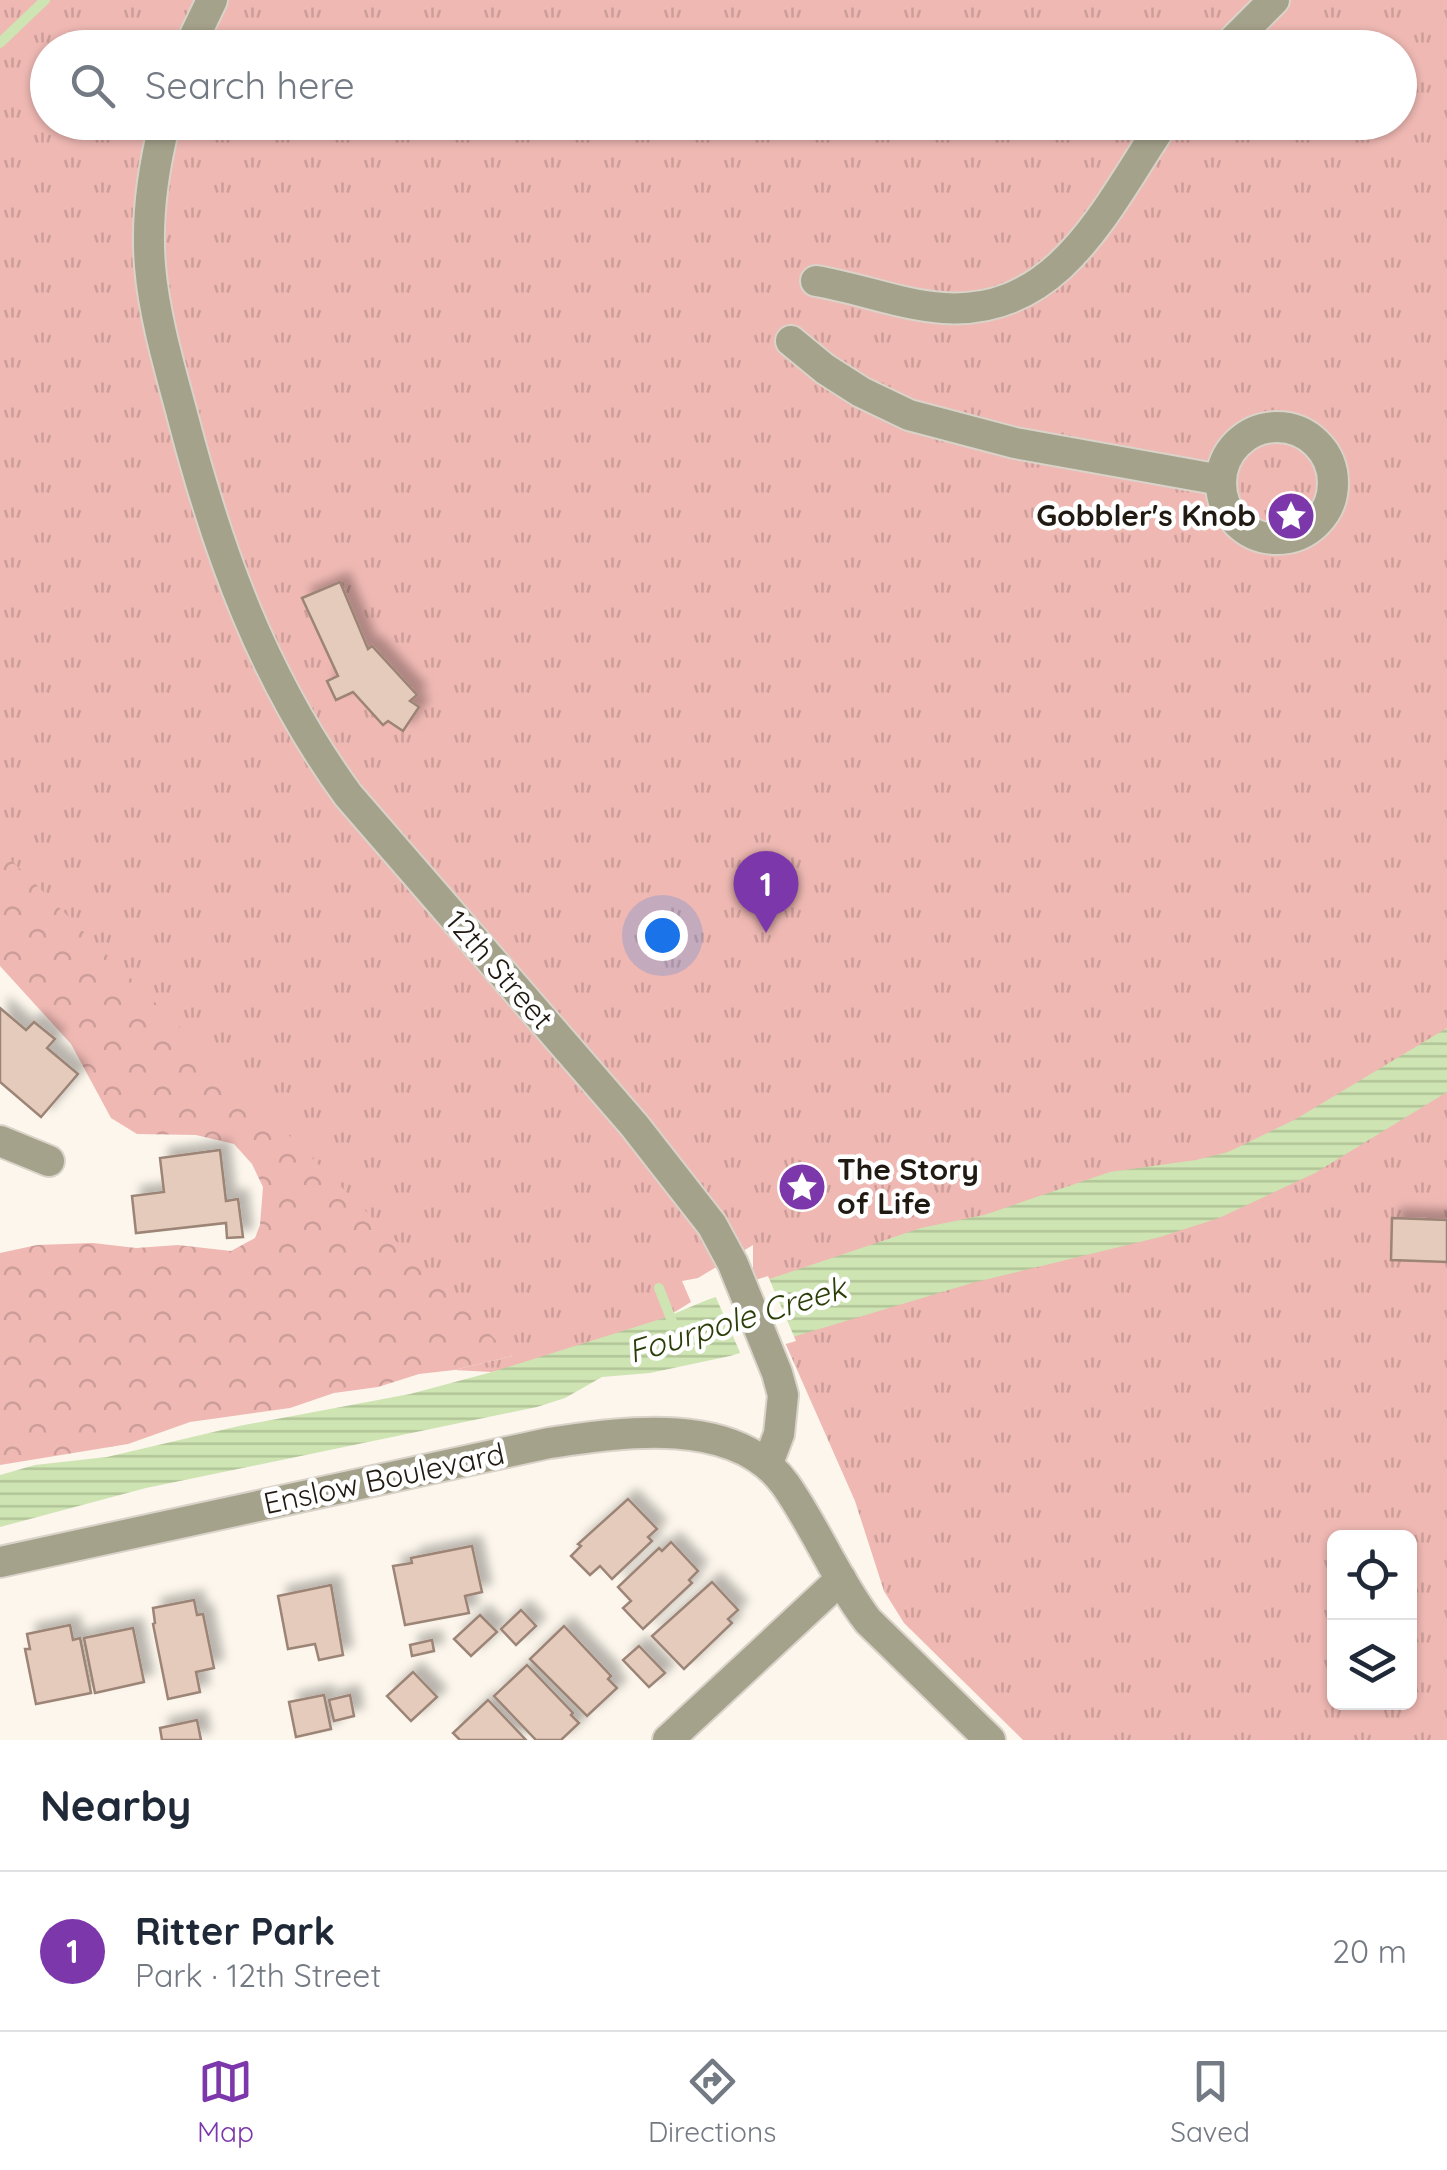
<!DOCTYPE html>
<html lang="en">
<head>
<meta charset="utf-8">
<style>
	body { margin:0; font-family:Quicksand,sans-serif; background:#f6f6f7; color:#1f2937 }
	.controls { position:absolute; right:30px; bottom:30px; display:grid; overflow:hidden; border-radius:15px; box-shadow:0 2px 8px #0004 }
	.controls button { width:90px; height:90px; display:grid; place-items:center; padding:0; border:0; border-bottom:2px solid #e0e1e3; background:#fff; color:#1f2937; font:50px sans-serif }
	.you { position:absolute; left:662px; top:935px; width:35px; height:35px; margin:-25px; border:8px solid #fff; border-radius:50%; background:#1a73e8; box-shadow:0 0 0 15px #1a73e833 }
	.badge { display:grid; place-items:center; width:65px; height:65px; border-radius:50%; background:#7c38ab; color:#fff; font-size:32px; font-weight:700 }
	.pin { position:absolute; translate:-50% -82px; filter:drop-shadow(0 2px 5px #0008) }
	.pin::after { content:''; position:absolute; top:52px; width:35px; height:30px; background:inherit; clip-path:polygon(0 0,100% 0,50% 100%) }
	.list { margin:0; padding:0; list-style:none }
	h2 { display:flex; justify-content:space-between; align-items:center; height:130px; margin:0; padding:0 40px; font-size:42px }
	h2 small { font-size:32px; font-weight:400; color:#747a83 }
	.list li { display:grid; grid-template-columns:65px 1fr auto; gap:30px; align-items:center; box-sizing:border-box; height:160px; padding:0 40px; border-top:2px solid #e0e1e3 }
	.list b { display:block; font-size:38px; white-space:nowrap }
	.list p { margin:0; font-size:32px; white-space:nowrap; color:#747a83 }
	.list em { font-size:32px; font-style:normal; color:#747a83 }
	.icon { flex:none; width:55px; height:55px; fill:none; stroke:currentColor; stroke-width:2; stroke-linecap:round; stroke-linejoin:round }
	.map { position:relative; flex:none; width:1447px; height:1740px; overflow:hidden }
	.search { position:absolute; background:#fff; box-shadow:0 2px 8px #0004; left:30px; right:30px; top:30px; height:110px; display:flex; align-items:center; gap:25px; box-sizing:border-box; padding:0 35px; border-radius:55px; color:#747a83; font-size:38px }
	.sheet { height:290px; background:#fff }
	nav { display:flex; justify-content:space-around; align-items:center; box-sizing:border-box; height:140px; border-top:2px solid #e0e1e3; background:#fff; font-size:28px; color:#747a83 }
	nav a { display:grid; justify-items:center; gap:5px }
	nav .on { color:#7c38ab }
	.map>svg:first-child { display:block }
	.forest { fill:url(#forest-crowns) }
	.park { fill:url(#park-tufts); fill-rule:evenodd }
	.water { fill:url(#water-rules) }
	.pier { fill:#fcf6ec }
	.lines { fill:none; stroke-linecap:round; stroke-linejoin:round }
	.stream { stroke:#cee5b3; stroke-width:10 }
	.building { fill:#e5cbbc; stroke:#9c8476; stroke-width:2.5; filter:url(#shadow) }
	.minor-casing { stroke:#d9d3c9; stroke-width:34 }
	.minor { stroke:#a5a28c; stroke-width:30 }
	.labels { text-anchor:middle; stroke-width:9; stroke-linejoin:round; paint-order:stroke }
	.poi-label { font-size:30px; font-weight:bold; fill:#201a12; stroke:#fff; text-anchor:end }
	.street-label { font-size:30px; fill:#201a12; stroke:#fff }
	.water-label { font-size:32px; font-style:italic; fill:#2b3e08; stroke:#fff }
</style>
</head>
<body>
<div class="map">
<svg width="1447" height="1740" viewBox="0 0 1447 1740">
	<defs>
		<pattern id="forest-crowns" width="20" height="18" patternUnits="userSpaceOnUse" patternTransform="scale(2.5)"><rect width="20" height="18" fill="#efb8b3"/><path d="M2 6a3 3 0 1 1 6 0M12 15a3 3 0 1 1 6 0" fill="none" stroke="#cd9e99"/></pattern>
		<pattern id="park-tufts" width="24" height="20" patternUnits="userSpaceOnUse" patternTransform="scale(2.5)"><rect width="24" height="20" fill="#efb8b3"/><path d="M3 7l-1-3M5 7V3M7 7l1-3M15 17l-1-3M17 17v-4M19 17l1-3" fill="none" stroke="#cd9e99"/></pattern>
		<pattern id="water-rules" width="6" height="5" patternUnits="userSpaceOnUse" patternTransform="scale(2.5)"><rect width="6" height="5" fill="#cee5b3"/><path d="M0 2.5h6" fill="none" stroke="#b1c499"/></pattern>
		<filter id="shadow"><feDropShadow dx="9" dy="-9" stdDeviation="5" flood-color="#0004"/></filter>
	</defs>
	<rect width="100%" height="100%" fill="#fcf6ec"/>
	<polygon class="forest" points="0,733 512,1356 454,1370 419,1374 378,1387 334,1393 290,1408 190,1422 128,1444 0,1465 0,1253 37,1245 93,1243 136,1248 178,1245 231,1251 255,1238 260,1225 263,1187 252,1164 234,1144 196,1135 137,1134 111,1118 71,1044 0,966"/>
	<path class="park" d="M0,0H1447V1740H1023L904,1623L884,1591L855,1501L753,1270V1245L698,1278L682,1281L691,1302L665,1318L541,1359L492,1372L454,1370L512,1356L0,849ZM48,48H1400V122H48ZM1334,1538H1410V1702H1334Z"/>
	<polygon class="water" points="1447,1028 1447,1092 1315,1173 1219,1218 1160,1237 972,1283 730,1356 650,1373 602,1377 565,1398 537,1407 146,1488 0,1527 0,1475 35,1465 107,1457 239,1426 410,1394 492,1372 664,1318 707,1300 921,1228 984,1215 1110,1172 1196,1160 1228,1152 1296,1119"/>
	<polygon class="pier" points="768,1276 796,1341 742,1357 714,1293"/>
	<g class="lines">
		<g class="stream">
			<polyline points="0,43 45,0"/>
			<polyline points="659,1288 673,1324"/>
		</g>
	</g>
	<g class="building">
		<polygon points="340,582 368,649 372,646 417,695 410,701 419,707 403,731 388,721 383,725 353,692 336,700 327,681 338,676 302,598"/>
		<polygon points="0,1008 26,1030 34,1022 55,1039 47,1048 78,1074 41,1117 0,1082"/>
		<polygon points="220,1150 226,1201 238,1199 243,1237 227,1238 226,1223 136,1233 132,1196 164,1192 160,1158"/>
		<polygon points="1392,1218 1447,1220 1447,1262 1391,1260"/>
		<polygon points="628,1499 657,1529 648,1537 652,1541 612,1579 600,1566 590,1575 571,1556 581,1546 578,1544"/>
		<polygon points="671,1542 698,1571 689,1580 692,1583 643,1629 623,1608 631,1601 618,1587 659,1548 662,1551"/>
		<polygon points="472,1546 482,1592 465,1596 469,1613 405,1625 393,1566 412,1563 411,1558"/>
		<polygon points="712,1582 738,1610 728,1619 732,1623 684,1669 652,1636"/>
		<polygon points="331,1585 343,1655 319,1660 315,1644 288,1649 278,1596"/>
		<polygon points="194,1600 197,1615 203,1614 214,1668 196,1672 200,1692 168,1699 153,1624 155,1623 153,1608"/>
		<polygon points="521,1610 536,1626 516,1645 501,1629"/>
		<polygon points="480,1615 497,1632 471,1656 454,1639"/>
		<polygon points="70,1625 73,1640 80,1638 91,1693 36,1704 25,1649 30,1649 27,1634"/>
		<polygon points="564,1626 611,1676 608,1679 617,1688 587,1716 530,1659"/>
		<polygon points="133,1628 144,1682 95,1693 84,1638"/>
		<polygon points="432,1640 434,1651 412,1656 410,1645"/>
		<polygon points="639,1646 665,1673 649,1687 623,1660"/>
		<polygon points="527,1665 573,1713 571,1715 579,1723 561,1740 536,1740 494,1696"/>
		<polygon points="413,1672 437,1697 411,1721 387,1696"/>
		<polygon points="324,1695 331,1729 296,1737 289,1702"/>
		<polygon points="350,1695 354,1716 334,1721 329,1700"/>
		<polygon points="488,1700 526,1740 460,1740 453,1733"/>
		<polygon points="197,1720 201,1740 162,1740 160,1728"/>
	</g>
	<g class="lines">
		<g class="minor-casing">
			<g id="minor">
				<polyline points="189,48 212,0"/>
				<polyline points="1226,48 1274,0"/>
				<path d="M165,122C153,169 146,217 150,266C154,315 169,366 182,414C218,553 263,678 348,795L634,1125L712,1225L733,1264L777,1373L783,1395L779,1434L768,1463"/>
				<path d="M816,281C859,288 900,305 943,308C1061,316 1107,205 1164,122"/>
				<polyline points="791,341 825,369 861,392 909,415 1015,443 1221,480"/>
				<circle cx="1277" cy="483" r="56"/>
				<polyline points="0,1141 49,1161"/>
				<path d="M0,1562L549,1443C623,1432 735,1415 785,1484C816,1528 836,1579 868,1621L990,1740"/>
				<polyline points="668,1740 841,1579"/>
			</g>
		</g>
		<use href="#minor" class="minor"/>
	</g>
	<defs>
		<g id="sight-disc" transform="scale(2.5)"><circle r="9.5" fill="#7c38ab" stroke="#fff"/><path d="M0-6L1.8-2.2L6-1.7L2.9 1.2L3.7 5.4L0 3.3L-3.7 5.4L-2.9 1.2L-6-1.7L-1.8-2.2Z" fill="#fff"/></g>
	</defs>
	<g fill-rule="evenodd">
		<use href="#sight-disc" x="1291" y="516"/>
		<use href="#sight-disc" x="802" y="1187"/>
	</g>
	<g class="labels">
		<g class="poi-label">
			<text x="1256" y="526">Gobbler's Knob</text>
			<text x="837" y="1180" text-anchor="start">The Story<tspan x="837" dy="34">of Life</tspan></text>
		</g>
		<g class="street-label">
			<text transform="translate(499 970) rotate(49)" y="10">12th Street</text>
			<text transform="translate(384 1479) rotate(-12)" y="10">Enslow Boulevard</text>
		</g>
		<g class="water-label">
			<text transform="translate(737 1320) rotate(-17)" y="11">Fourpole Creek</text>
		</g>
	</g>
</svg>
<div class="controls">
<button><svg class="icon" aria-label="locate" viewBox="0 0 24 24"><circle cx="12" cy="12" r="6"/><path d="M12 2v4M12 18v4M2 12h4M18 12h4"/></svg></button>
<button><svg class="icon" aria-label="layers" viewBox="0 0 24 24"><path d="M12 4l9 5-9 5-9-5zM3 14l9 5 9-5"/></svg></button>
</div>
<div class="you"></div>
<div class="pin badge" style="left:766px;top:933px">1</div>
<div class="search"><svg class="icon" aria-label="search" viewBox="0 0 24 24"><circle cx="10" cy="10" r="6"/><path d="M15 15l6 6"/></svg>Search here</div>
</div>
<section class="sheet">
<h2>Nearby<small></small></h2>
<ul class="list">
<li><span class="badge">1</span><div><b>Ritter Park</b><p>Park · 12th Street</p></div><em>20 m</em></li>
</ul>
</section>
<nav>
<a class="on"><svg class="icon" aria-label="map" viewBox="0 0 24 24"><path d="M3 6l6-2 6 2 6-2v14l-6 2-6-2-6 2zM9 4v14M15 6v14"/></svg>Map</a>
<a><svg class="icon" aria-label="directions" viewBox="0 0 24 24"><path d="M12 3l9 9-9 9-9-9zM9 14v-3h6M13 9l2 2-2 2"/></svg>Directions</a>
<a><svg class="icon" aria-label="saved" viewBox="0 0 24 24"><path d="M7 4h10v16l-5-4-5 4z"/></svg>Saved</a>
</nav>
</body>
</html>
